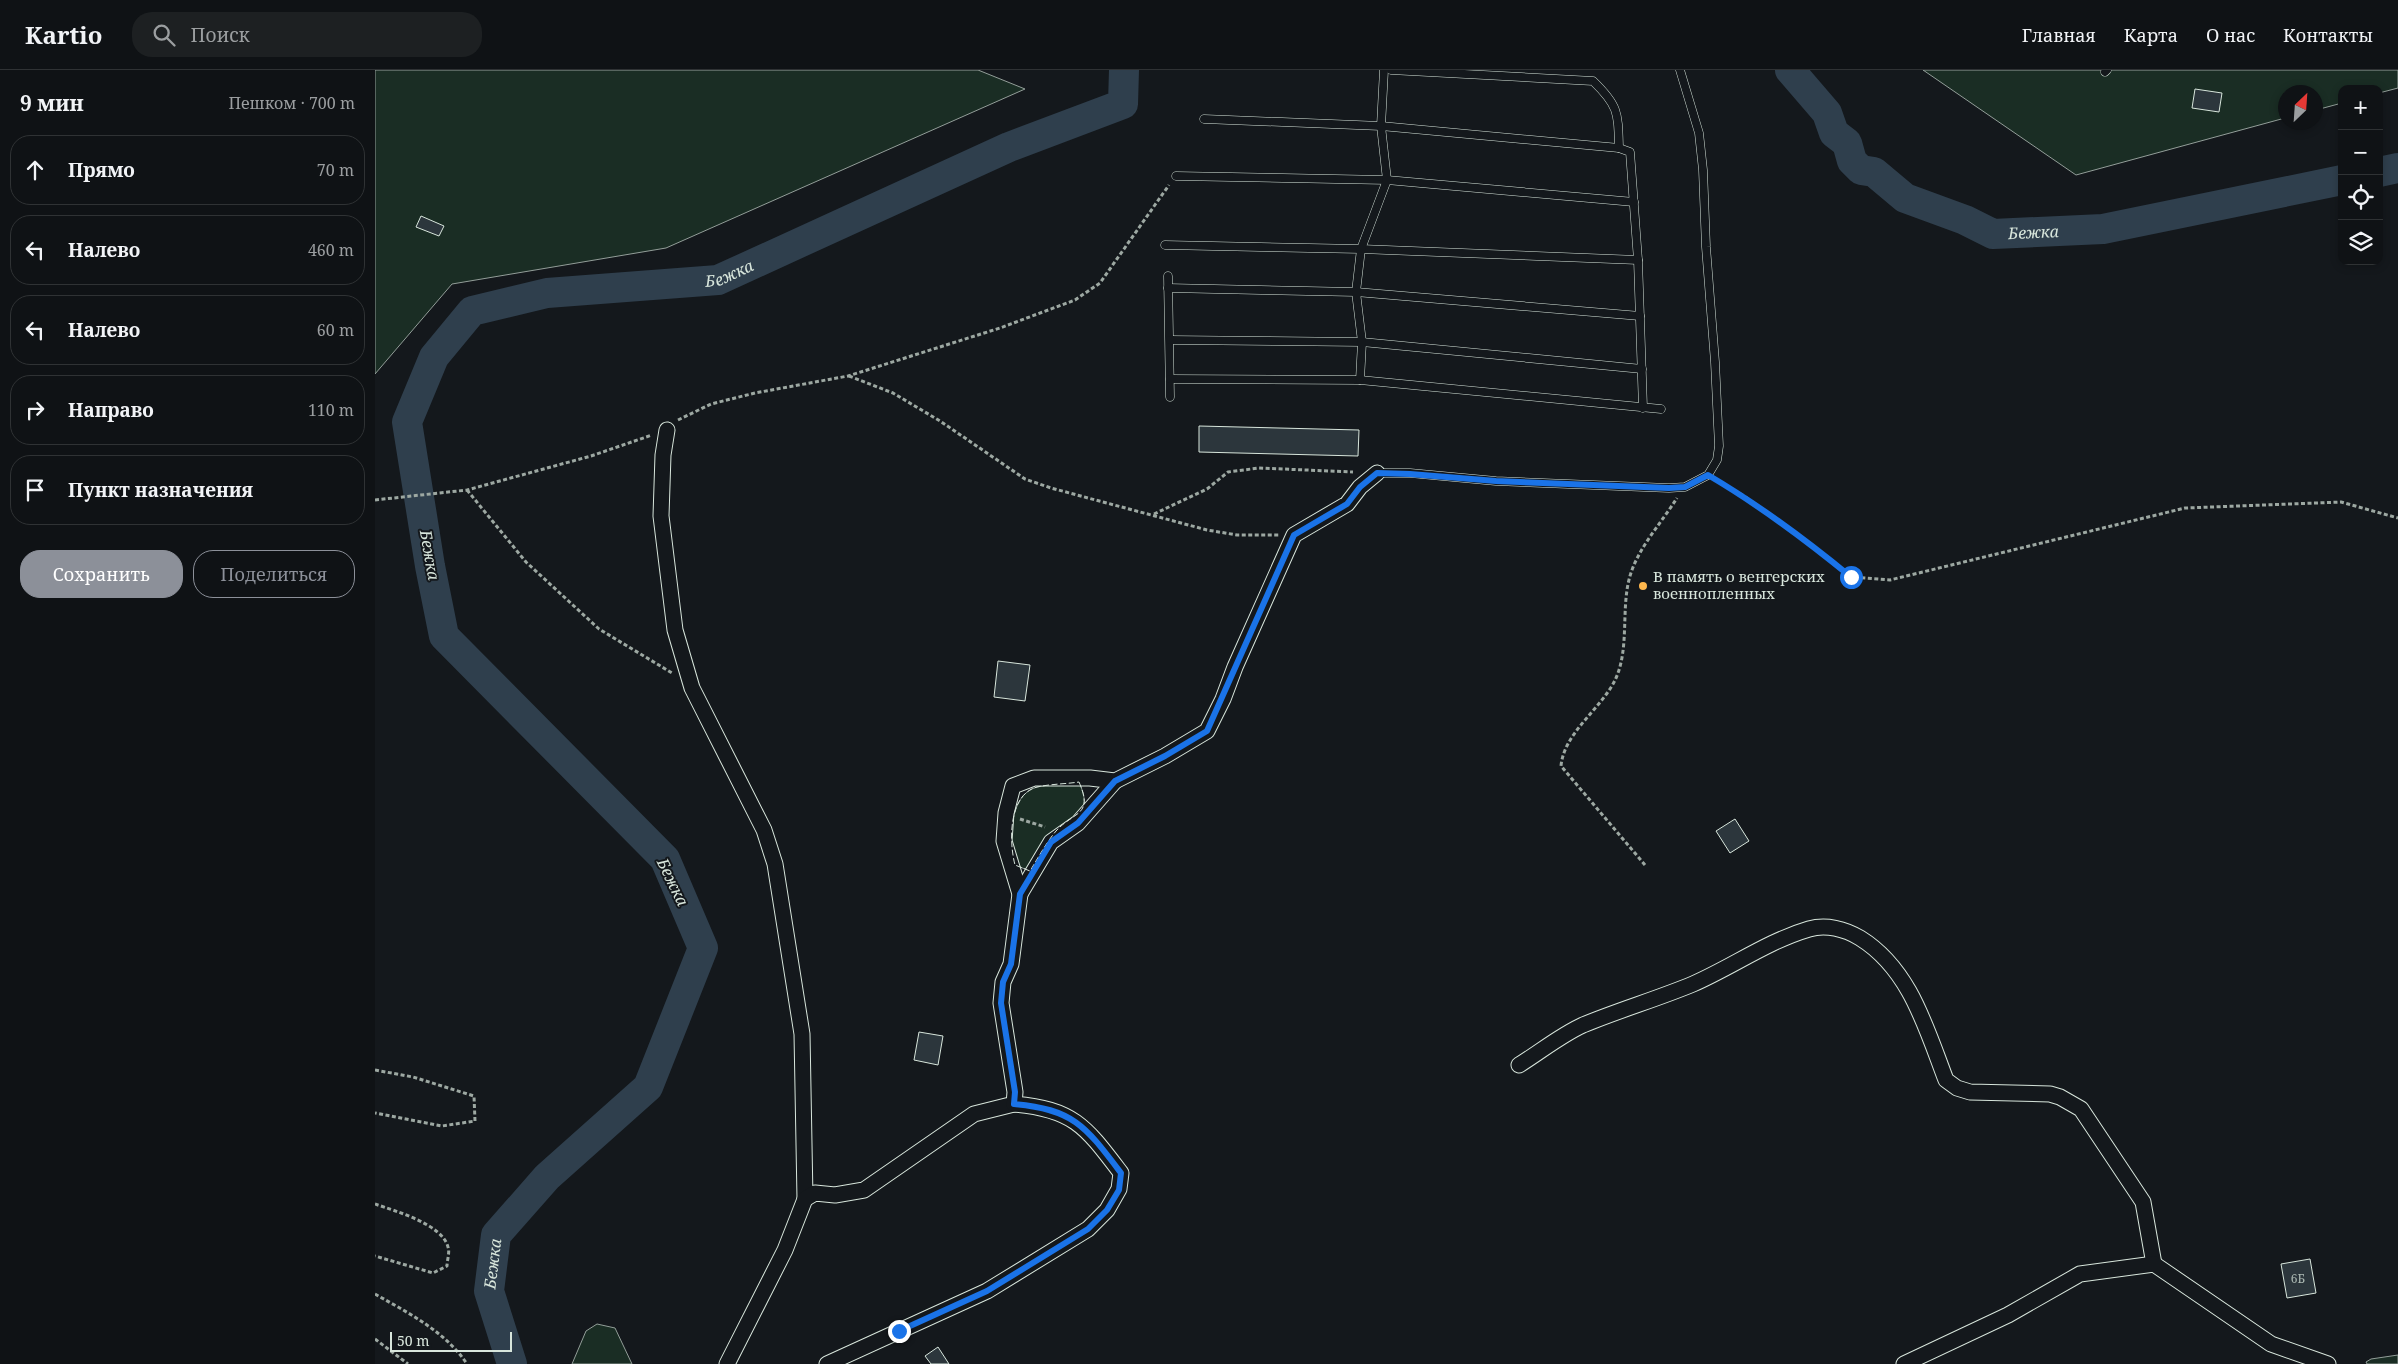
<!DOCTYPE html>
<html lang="ru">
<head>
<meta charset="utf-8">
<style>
	body { margin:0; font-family:"Noto Serif",serif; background:#1d2022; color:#f1f3f6 }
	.controls { position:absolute; right:15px; top:15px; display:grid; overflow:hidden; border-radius:10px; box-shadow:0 2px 8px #0003 }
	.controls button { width:45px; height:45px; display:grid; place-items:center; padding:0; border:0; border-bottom:1px solid #2f3234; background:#0f1215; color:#f1f3f6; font:25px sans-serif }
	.compass { position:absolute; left:1903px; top:15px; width:45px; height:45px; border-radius:50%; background:#0f1215; box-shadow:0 2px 8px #0003; rotate:25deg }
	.scale { position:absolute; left:15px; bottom:12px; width:122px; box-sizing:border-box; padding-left:5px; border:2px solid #d8e6dc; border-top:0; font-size:14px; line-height:18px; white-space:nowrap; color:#d8e6dc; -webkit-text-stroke:4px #14181c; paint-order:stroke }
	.stop { position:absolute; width:15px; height:15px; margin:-11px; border:4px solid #1a73e8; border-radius:50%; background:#fff }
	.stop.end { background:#1a73e8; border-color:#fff; box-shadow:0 1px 5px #0008 }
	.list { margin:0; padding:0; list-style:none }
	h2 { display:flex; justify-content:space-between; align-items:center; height:65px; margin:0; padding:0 20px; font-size:21px }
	h2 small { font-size:16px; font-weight:400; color:#9b9ea0 }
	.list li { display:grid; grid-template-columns:32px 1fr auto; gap:15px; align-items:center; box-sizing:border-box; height:70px; margin:0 10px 10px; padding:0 10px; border:1px solid #2f3234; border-radius:20px }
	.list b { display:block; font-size:19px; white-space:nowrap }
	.list em { font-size:16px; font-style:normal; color:#9b9ea0 }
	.actions { display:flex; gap:10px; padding:15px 20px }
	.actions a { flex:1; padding:11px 0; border:1px solid #8c9099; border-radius:20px; text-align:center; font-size:18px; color:#8c9099 }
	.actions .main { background:#8c9099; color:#fff }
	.icon { flex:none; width:28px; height:28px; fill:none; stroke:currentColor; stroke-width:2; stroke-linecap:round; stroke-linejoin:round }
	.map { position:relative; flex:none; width:2023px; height:1294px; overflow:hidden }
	header { display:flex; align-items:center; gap:30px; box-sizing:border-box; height:70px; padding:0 25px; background:#0f1215; border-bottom:1px solid #2f3234 }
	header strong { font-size:24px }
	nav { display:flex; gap:28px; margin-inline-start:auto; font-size:18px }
	.search { width:350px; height:45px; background:#1d2022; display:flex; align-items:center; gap:12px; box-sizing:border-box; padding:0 18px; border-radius:20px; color:#9b9ea0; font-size:19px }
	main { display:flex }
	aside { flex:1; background:#0f1215 }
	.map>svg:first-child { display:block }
	.green { fill:#1a2d24; stroke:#939e99 }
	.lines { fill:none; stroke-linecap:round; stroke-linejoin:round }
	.river { stroke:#2f3f4d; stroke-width:30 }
	.building { fill:#2c363c; stroke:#d8e6dc }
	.lane-casing { stroke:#d8e6dc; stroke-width:9 }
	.street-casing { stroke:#d8e6dc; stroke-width:17 }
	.path { stroke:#9da8a2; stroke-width:3; stroke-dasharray:4 2.5; stroke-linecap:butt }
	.lane { stroke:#14181c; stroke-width:8 }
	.street { stroke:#14181c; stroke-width:15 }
	.fence { stroke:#d8e6dc; stroke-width:1; stroke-dasharray:6 2.5; stroke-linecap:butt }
	.route { stroke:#1a73e8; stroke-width:6 }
	.poi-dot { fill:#ffb74d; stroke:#14181c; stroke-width:2 }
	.labels { text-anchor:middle; stroke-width:4; stroke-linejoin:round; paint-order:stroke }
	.number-label { font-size:12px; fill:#adbab4 }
	.poi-label { font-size:15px; fill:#d8e6dc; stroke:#14181c; text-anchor:start }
	.water-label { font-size:16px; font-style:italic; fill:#d8e6dc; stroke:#14181c }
</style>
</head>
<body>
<header>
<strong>Kartio</strong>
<div class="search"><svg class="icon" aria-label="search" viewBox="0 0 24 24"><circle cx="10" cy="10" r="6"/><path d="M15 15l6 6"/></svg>Поиск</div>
<nav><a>Главная</a><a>Карта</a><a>О нас</a><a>Контакты</a></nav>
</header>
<main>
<aside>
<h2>9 мин<small>Пешком · 700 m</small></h2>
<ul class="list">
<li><svg class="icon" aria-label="ahead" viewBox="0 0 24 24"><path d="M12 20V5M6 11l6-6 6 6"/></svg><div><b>Прямо</b></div><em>70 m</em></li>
<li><svg class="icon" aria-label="left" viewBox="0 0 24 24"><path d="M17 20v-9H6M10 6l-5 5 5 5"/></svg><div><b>Налево</b></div><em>460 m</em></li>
<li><svg class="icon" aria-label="left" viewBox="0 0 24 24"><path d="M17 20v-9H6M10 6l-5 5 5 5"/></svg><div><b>Налево</b></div><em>60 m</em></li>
<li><svg class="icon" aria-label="right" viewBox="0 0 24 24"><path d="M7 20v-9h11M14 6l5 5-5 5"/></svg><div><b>Направо</b></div><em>110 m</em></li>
<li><svg class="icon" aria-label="arrive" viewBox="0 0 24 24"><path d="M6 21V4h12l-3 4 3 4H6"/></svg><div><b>Пункт назначения</b></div></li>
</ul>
<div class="actions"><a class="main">Сохранить</a><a>Поделиться</a></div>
</aside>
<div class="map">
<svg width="2023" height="1294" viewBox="0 0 2023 1294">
	<rect width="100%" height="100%" fill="#14181c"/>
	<g class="green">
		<polygon points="0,0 603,0 650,19 291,178 77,214 0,304"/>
		<polygon points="1548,0 2023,0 2023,18 2004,23 2004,19 1967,19 1967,33 1941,40 1940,22 1910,22 1910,48 1701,105"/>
		<path d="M704,712C719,746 699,741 681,761C671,773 663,788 655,801L640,795C634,772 633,725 662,717C675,714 691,714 704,712Z"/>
		<polygon points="222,1254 240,1258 257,1294 197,1294 211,1261"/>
		<polygon points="2023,1285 2023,1294 1992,1294 1991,1292 1996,1289"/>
	</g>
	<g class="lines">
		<g class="river">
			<path id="s1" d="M1415,0L1452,43L1459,63L1472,73L1477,91L1486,100L1499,102L1530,128L1590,150L1618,164L1728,159L1967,110"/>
			<polyline points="2004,102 2023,98"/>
			<path id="s2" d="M137,1294L114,1221L121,1165L172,1107L273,1017L328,878L290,789L69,566L55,496L32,352L59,287L97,241L172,223L343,210L634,77L748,34L749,0"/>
		</g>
	</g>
	<g class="building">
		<polygon points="1820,19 1847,23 1844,42 1817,38"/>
		<polygon points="46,146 69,156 64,166 41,157"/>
		<polygon points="824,356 984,360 983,386 824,382"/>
		<polygon points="623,591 655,595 650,631 619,627"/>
		<polygon points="1360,749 1374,771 1355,783 1341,761"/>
		<polygon points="544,962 568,966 563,995 539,990"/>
		<polygon points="1935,1189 1941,1223 1912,1228 1906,1194"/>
		<polygon points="563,1277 574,1294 556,1294 550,1286"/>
	</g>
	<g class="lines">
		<g class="lane-casing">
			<g id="lane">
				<path d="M1016,0L1218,11C1244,36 1243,43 1244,78"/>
				<polyline points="1730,2 1732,0"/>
				<polyline points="829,49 1006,56 1244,78 1255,82 1263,190 1268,338"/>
				<polyline points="801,106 1012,110 1259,132"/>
				<polyline points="790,175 986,179 1263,190"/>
				<polyline points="793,206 795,327"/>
				<polyline points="793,218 981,222 1265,246"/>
				<polyline points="795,270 987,272 1267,299"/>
				<polyline points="795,309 985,310 1286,339"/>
				<polyline points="985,310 987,272 981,222 986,179 1012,110 1006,56 1009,0"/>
				<polyline points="1002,403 1035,403 1121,411 1294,418 1310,417 1333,405 1342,390 1344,376 1340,292 1331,177 1328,100 1324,63 1305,0"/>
			</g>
		</g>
		<g class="street-casing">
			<g id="street">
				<polyline points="292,360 288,385 286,446 300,560 317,618 389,760 400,794 427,964 430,1129"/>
				<polyline points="645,824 676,772 703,753 740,711"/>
				<path d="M1144,995C1165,982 1186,965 1208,955C1244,940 1282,929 1318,914C1357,897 1393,871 1434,859C1451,854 1470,859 1485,868C1535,899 1551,958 1571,1010L1582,1018L1595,1022L1675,1024L1685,1027L1706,1039L1768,1132L1779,1194"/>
				<polyline points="352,1294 410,1180 430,1129 440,1123 460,1125 489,1120 599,1044 639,1034 640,1022 626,933 628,912 636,894 645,824 629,771 631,743 638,716 659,708 715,708 740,711 790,686 832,661 848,629 860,597 919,465 972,434 985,417 1002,403"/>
				<path d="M452,1294L612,1221L713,1159L732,1140L744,1119L746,1103C711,1057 699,1039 639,1034"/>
				<polyline points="1529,1294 1633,1245 1705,1204 1779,1194 1896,1274 1953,1294"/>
			</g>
		</g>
		<g class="path">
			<polyline points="474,306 518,323 565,351 650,409 676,418 832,460 862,465 904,465"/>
			<polyline points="303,350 336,334 380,323 473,306 625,258 700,230 725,213 794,115"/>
			<polyline points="1342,411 1369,426 1438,476 1476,507 1515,510 1810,438 1966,432 2023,448"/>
			<polyline points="92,420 151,492 224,559 297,603"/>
			<polyline points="0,430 92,420 216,386 277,365"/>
			<polyline points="779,444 832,419 853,402 884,398 978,402"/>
			<polyline points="645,749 670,757"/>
			<path d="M1270,795L1186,696C1189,664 1222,642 1238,614C1256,582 1245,540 1255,506C1263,478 1287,452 1302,428"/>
			<polyline points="0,1000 38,1007 99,1026 100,1051 67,1056 0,1043"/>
			<path d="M0,1134C20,1141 67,1154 73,1177C75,1182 72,1191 72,1196L58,1203L0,1186"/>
			<path d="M0,1224C33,1243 70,1261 92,1294"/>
			<polyline points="0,1269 33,1294"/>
		</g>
		<use href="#lane" class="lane"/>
		<use href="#street" class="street"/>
		<path class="fence" d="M704,712C719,746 699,741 681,761C671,773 663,788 655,801L640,795C634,772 633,725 662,717C675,714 691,714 704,712Z"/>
	</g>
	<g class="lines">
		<path class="route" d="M524,1261L612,1221L713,1159L732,1140L744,1120L746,1103C711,1057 699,1039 639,1034L640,1022L626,933L628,912L636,894L645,824L676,772L703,753L740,711L790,686L832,661L919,465L972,434L985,417L1002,403L1035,404L1121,411L1294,418L1310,417L1333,405C1384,435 1431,470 1476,507"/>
	</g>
	<circle class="poi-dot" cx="1268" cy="516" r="5"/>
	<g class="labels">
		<g class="number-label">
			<text x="1923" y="1213">6Б</text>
		</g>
		<g class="poi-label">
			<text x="1278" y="512">В память о венгерских<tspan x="1278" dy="17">военнопленных</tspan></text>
		</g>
		<g class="water-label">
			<text dy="6" stroke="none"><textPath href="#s1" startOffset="315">Бежка</textPath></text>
			<text dy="6" stroke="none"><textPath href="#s2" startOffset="1514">Бежка</textPath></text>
			<text transform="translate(55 485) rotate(80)" y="6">Бежка</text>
			<text transform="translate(298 812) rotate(64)" y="6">Бежка</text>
			<text dy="6" stroke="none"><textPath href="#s2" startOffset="104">Бежка</textPath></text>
		</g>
	</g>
</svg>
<div class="controls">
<button>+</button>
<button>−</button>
<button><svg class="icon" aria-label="locate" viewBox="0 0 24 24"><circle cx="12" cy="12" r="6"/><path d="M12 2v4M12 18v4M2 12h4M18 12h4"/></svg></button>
<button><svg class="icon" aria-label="layers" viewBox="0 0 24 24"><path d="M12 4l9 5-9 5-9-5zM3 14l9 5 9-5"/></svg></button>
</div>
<svg class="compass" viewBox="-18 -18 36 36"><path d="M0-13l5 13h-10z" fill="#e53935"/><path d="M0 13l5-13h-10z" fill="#9b9ea0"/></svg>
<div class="scale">50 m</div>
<div class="stop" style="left:1476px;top:507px"></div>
<div class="stop end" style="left:524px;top:1261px"></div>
</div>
</main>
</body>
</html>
